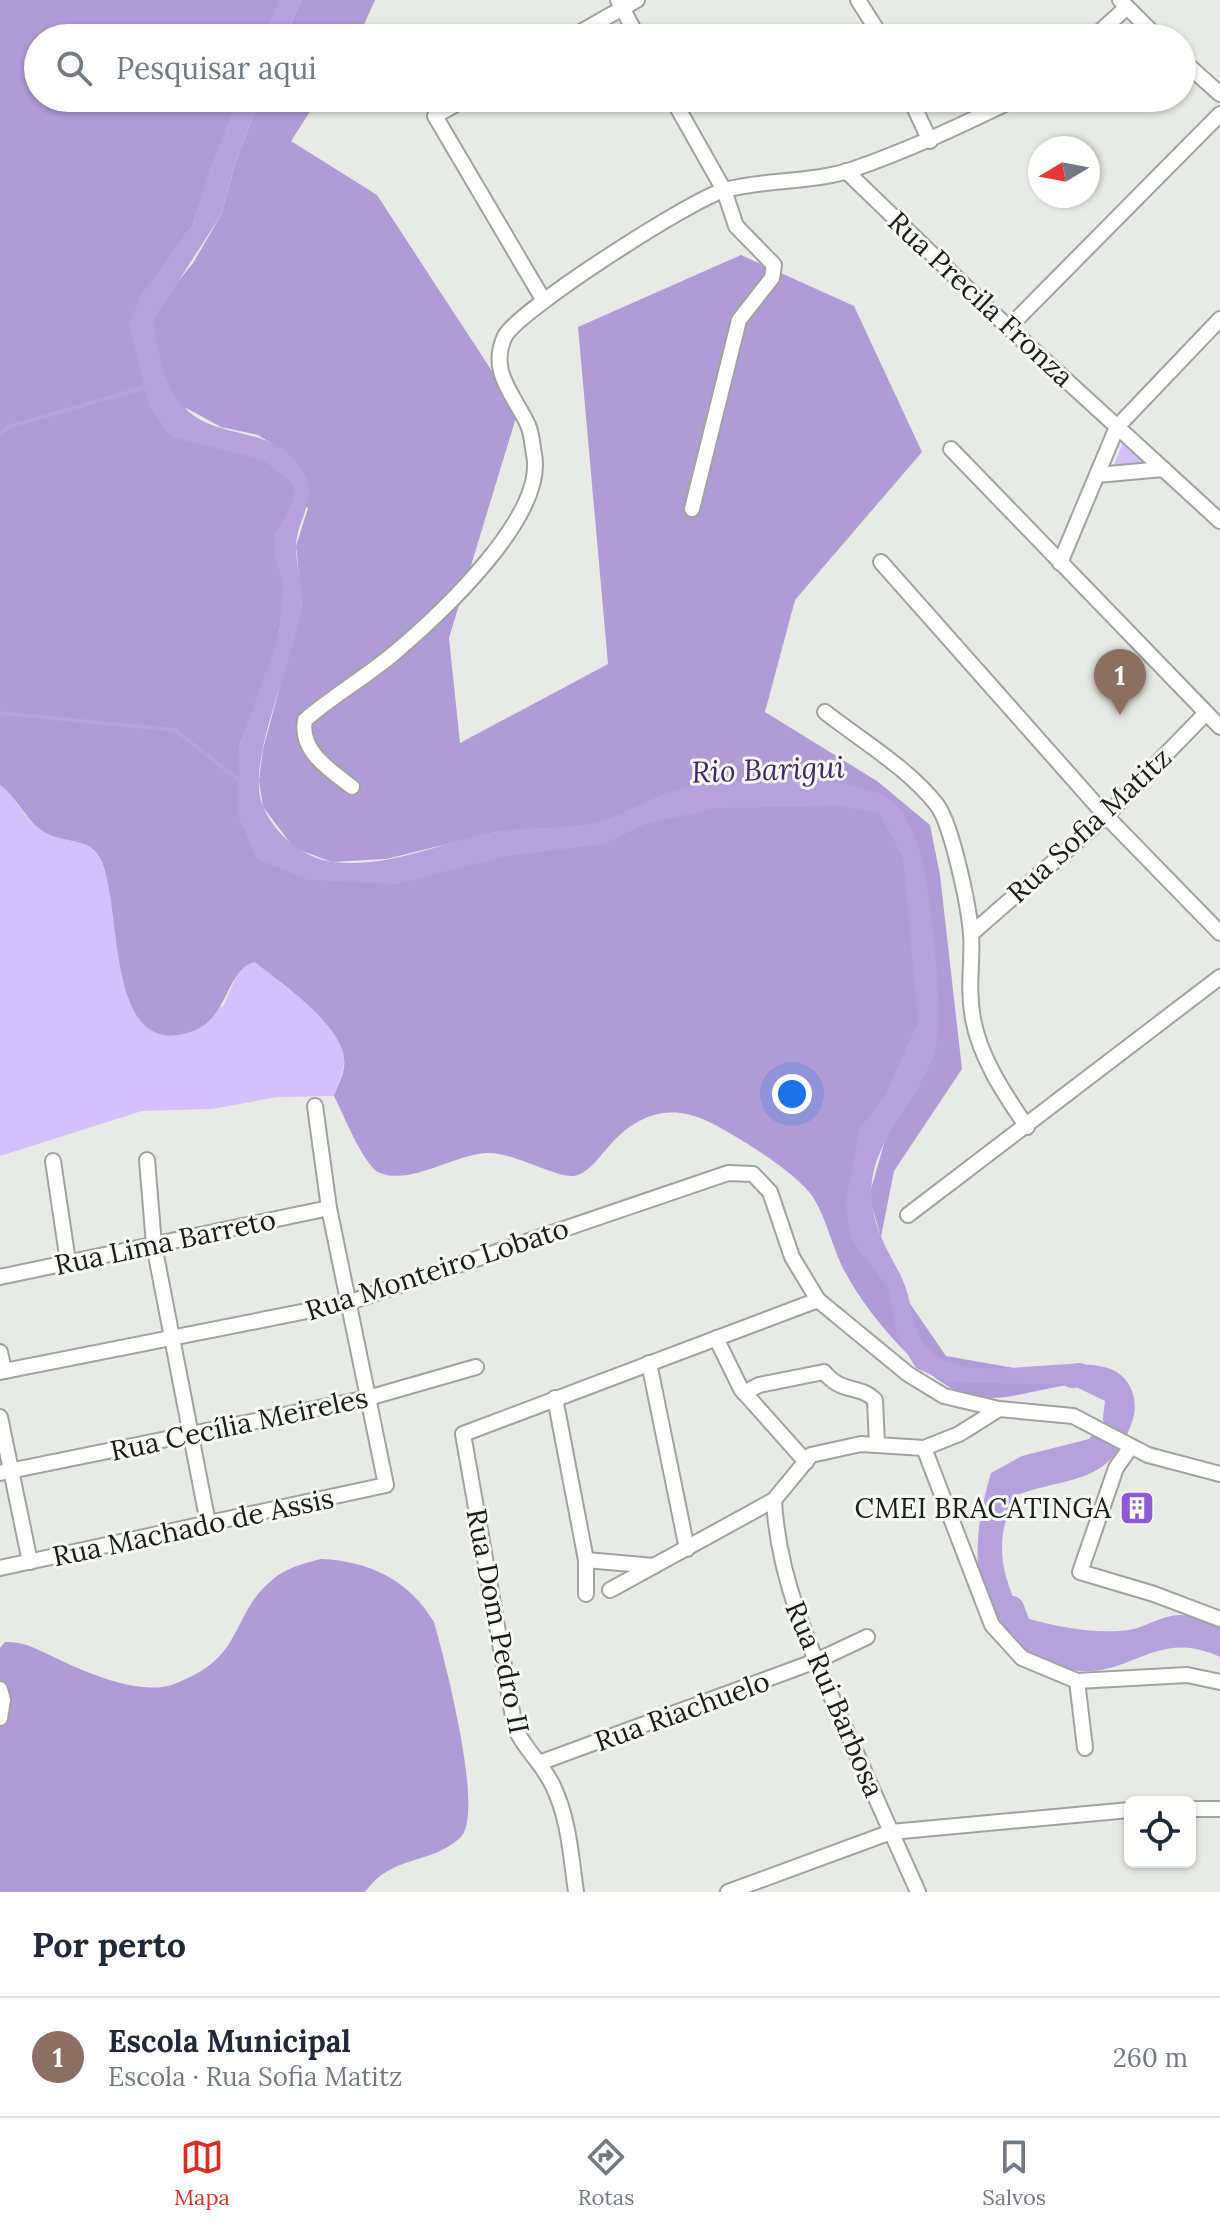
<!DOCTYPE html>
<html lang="pt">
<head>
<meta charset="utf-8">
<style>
	body { margin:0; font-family:Lora,serif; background:#f6f6f7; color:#1f2937 }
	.controls { position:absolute; right:24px; bottom:24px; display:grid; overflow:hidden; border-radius:12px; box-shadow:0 2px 6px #0004 }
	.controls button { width:72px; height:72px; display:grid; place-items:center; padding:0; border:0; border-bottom:2px solid #e0e1e3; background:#fff; color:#1f2937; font:40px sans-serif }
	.compass { position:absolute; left:1028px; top:136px; width:72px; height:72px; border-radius:50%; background:#fff; box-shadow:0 2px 6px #0004; rotate:260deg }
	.you { position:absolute; left:792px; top:1094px; width:28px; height:28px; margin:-20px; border:6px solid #fff; border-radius:50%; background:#1a73e8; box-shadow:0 0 0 12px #1a73e833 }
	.badge { display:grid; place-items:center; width:52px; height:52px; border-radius:50%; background:#d93025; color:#fff; font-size:26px; font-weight:700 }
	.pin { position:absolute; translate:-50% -66px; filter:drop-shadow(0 2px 4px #0008) }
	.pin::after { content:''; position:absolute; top:42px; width:28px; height:24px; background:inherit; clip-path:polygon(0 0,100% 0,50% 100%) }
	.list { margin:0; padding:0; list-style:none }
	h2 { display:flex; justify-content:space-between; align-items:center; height:104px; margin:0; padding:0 32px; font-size:34px }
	h2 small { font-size:26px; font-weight:400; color:#747a83 }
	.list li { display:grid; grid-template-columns:52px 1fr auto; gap:24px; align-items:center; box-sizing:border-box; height:120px; padding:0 32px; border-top:2px solid #e0e1e3 }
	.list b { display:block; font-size:30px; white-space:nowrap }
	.list p { margin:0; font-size:26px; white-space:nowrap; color:#747a83 }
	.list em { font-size:26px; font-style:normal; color:#747a83 }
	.icon { flex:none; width:44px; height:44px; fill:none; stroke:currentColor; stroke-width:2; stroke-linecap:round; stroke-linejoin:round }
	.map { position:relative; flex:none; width:1220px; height:1892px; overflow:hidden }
	.search { position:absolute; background:#fff; box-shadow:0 2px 6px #0004; left:24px; right:24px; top:24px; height:88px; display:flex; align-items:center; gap:20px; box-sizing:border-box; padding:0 28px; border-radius:44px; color:#747a83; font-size:30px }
	.sheet { height:224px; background:#fff }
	nav { display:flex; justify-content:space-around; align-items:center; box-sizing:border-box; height:112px; border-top:2px solid #e0e1e3; background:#fff; font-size:22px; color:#747a83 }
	nav a { display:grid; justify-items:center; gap:4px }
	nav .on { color:#d93025 }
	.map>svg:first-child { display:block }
	.green { fill:#d5c0fd }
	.forest { fill:#af9bd6; fill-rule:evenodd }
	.water { fill:#b5a1dc }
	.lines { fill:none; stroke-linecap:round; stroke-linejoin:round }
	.stream { stroke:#b5a1dc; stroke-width:4 }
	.river { stroke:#b5a1dc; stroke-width:24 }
	.minor-casing { stroke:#a0a49e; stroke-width:18 }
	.minor { stroke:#fff; stroke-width:14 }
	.labels { text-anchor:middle; stroke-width:6; stroke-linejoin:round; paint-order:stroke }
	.street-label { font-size:28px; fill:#1c1d1b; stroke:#f5f9f3 }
	.poi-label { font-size:28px; fill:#1c1d1b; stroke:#f5f9f3; text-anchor:end }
	.water-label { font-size:30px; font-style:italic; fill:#44266c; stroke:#f5f9f3 }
</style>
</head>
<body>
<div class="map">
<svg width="1220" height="1892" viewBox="0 0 1220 1892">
	<rect width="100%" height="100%" fill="#e8ebe5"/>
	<g class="green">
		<polygon points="1123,442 1126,444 1153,467 1111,473"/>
		<path d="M0,785C14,794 19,811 32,822C51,837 85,840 97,853C110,867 136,997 143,1024L157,1033L175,1035L224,1005L238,972L253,961C281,968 334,1018 343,1047C348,1064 339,1080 334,1096L277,1097L212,1109L142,1111L0,1156Z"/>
	</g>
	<g class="forest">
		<path d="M0,0H281L265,38H38V98H239L209,173L194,223L169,258L166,296L193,263L221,215L235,164L260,98H319L291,141L377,195L518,411L449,638L460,743L608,664L578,327L741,255L854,306L922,452L795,600L765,712L877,781L930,825L940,875L962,1069L894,1171L881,1237L869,1196L888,1130L908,1100L850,1180L900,1289L946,1356L1030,1371L1101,1368L1125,1380L1129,1393C1111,1394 1101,1384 1083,1384C1045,1384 1002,1407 964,1394C919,1377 861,1307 841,1264C831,1242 826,1218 813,1197C796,1172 733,1133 705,1120C667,1103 635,1116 609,1146C600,1156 591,1170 578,1175C560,1182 514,1151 486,1153C453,1155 412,1185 380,1173C364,1167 343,1113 334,1096C337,1087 343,1076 344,1067C350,1029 282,984 255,962C226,969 229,1018 193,1031C103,1065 124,902 100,858C91,839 63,842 46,833C26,822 18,798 0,785ZM186,408L221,427L258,435L285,452L190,419ZM293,502L308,508L296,546L302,605L263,749L259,781L263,807L294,848L332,862L386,859L497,832L546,828L339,871L255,853L239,747L269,670L279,635L283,596L288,590L289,510ZM715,795L898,805L820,806ZM919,849L934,948L937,1017Z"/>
		<polygon points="301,0 375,0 358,38 285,38"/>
		<path d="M321,1559C369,1561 409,1580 434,1622C444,1657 486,1815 460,1838C429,1866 392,1854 365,1892H0V1648L5,1642C25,1641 38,1650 56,1658C85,1672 129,1691 162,1687C174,1686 185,1679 196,1674C242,1649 235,1611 271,1581C285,1568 302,1564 321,1559Z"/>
	</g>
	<g class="water">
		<polygon points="279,0 301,0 285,38 263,38"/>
		<path d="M238,98H260L235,164L221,215L154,319C157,350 164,391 189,412C221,439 270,427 297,463C302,469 307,475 308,482C313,506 296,524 296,547C296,566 303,584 302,603C298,655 242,764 264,809C277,836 303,858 333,862C388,869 444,841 497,832C530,826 565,830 598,822C626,815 652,795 681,789C727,780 866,768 898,807C908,818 918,843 922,858C930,892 945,1016 936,1047C915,1119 844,1154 883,1241C890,1258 902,1274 907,1292C914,1315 913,1335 932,1352C969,1386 1061,1354 1108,1368C1130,1375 1140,1400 1132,1422C1110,1486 1069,1476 1017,1495C989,1543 1004,1585 1030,1631C1056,1641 1094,1656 1122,1649C1163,1639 1174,1620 1220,1634V1657C1157,1628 1133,1676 1078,1671C1029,1667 1004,1636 987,1593C984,1584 978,1573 978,1564C976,1532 982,1503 991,1473L1022,1456L1089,1439L1113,1411L1110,1386L947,1382L916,1368L897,1337L888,1288L851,1239L845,1205L860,1127L884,1098L918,1022L903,857L879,813L837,806L716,808L646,824L604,844L507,856L398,884L308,880L257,859L237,814L239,747L279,635L283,582L275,559V534L293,502L294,485L263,460L171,437L149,406L129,325L141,295L194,223L208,173Z"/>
	</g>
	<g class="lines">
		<g class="stream">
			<polyline points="0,435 8,427 149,386"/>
			<polyline points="0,713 175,730 239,780"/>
		</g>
		<g class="river">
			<polyline points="1072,1376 1079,1375 1118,1394 1115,1418"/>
			<path d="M1012,1608L1020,1629C1053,1638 1085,1645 1119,1643C1163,1642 1168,1609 1220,1641"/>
		</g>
		<g class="minor-casing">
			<g id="minor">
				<polyline points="618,0 638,38"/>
				<polyline points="858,0 882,38"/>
				<polyline points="1120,0 1158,38"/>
				<polyline points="570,38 637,0"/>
				<polyline points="1093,38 1126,8"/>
				<polyline points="1182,60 1220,94"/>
				<polyline points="467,98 435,116 544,301"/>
				<polyline points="672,98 724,190 736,226 774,265 772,278 739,320 692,509"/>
				<polyline points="910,98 930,141"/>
				<polyline points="846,171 995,315 1220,521"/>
				<polyline points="1009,327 1220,114"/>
				<polyline points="951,449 1220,727"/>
				<polyline points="1097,475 1163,469"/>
				<polyline points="881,562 1106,816 1220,933"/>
				<polyline points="1060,563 1117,427 1220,319"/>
				<path d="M825,712C862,741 908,768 937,805C952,825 969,907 971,934C973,964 967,986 973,1019C980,1058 1005,1095 1027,1127"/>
				<path d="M352,787C330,770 299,751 305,720C333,696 364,678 392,655C437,617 547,517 534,454C532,445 532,434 528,425C514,395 488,371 505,336C519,310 693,198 725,190C766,179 811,183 851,170C909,150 962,125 1017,98"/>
				<polyline points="971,934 1106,816 1206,713"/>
				<polyline points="147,1160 154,1245 208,1523"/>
				<polyline points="53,1161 68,1262"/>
				<polyline points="908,1215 1220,977"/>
				<polyline points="0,1277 329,1208"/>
				<polyline points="716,1338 741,1389 806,1462"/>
				<polyline points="0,1352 4,1371"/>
				<polyline points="649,1363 687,1549"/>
				<polyline points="0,1372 347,1303 728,1173 753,1174 770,1192 792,1257 818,1300 908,1374 944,1396 999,1409 1073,1416 1148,1455 1220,1474"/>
				<path d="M744,1393L759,1385L824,1372C843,1395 859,1384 875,1400L877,1445"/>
				<polyline points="555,1398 586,1560 586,1594"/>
				<polyline points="999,1409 959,1434 924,1448 992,1625 1022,1658 1077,1681 1187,1675 1220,1682"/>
				<polyline points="0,1417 30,1562"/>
				<polyline points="1130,1448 1116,1468 1080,1572 1154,1594 1220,1619"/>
				<polyline points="0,1473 368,1398 476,1367"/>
				<path d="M774,1500C778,1580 812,1653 844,1725C868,1781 893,1836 918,1892"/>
				<polyline points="586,1560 654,1566"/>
				<polyline points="0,1568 386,1485 329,1208 315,1106"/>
				<polyline points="610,1590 774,1500 811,1455 861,1444 924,1448"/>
				<polyline points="1077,1681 1085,1748"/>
				<polyline points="0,1689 3,1700 0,1718"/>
				<polyline points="539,1763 816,1661 867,1637"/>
				<polyline points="1190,1809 1220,1809"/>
				<path d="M576,1892C571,1857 569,1819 553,1786C543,1764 525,1750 515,1728L463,1434L818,1300"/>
				<polyline points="728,1892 891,1832 1130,1810"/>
			</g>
		</g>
		<use href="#minor" class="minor"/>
	</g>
	<defs>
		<g id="building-square" transform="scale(1.8)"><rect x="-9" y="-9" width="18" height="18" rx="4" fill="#8c5ad3" stroke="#f5f9f3"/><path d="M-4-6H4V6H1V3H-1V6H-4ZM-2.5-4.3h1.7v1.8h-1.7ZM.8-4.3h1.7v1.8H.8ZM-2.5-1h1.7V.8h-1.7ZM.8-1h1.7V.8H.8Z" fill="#fff"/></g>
	</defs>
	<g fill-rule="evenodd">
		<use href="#building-square" x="1137" y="1508"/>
	</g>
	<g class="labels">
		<g class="street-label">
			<text transform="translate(981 299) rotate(43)" y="10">Rua Precila Fronza</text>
			<text transform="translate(1089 825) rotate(-43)" y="10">Rua Sofia Matitz</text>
			<text transform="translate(165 1242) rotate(-12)" y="10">Rua Lima Barreto</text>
			<text transform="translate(437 1269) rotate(-18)" y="10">Rua Monteiro Lobato</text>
			<text transform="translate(239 1424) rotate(-12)" y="10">Rua Cecília Meireles</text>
			<text transform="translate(193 1527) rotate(-12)" y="10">Rua Machado de Assis</text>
			<text transform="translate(498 1621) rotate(79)" y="10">Rua Dom Pedro II</text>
			<text transform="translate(835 1699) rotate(67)" y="10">Rua Rui Barbosa</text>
			<text transform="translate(682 1711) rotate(-20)" y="10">Rua Riachuelo</text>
		</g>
		<g class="poi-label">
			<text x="1111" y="1518">CMEI BRACATINGA</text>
		</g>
		<g class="water-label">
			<text transform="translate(768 770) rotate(-2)" y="10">Rio Barigui</text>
		</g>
	</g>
</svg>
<div class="controls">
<button><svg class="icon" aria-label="locate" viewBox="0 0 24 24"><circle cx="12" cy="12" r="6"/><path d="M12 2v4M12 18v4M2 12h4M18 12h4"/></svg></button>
</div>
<svg class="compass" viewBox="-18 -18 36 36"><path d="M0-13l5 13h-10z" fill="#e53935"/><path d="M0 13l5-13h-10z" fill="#747a83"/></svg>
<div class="you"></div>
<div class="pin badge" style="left:1120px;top:715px;background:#8d6e63">1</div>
<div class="search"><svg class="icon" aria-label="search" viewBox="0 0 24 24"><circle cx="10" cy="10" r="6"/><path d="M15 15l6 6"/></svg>Pesquisar aqui</div>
</div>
<section class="sheet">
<h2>Por perto<small></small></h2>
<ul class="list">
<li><span class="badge" style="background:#8d6e63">1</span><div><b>Escola Municipal</b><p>Escola · Rua Sofia Matitz</p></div><em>260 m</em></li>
</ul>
</section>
<nav>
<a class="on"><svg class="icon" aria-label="map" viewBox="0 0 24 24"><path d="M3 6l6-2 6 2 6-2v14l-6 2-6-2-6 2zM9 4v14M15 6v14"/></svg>Mapa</a>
<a><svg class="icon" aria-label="directions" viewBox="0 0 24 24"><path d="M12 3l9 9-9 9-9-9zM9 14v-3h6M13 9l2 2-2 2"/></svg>Rotas</a>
<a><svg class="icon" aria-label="saved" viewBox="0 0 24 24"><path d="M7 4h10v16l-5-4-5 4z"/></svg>Salvos</a>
</nav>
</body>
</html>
